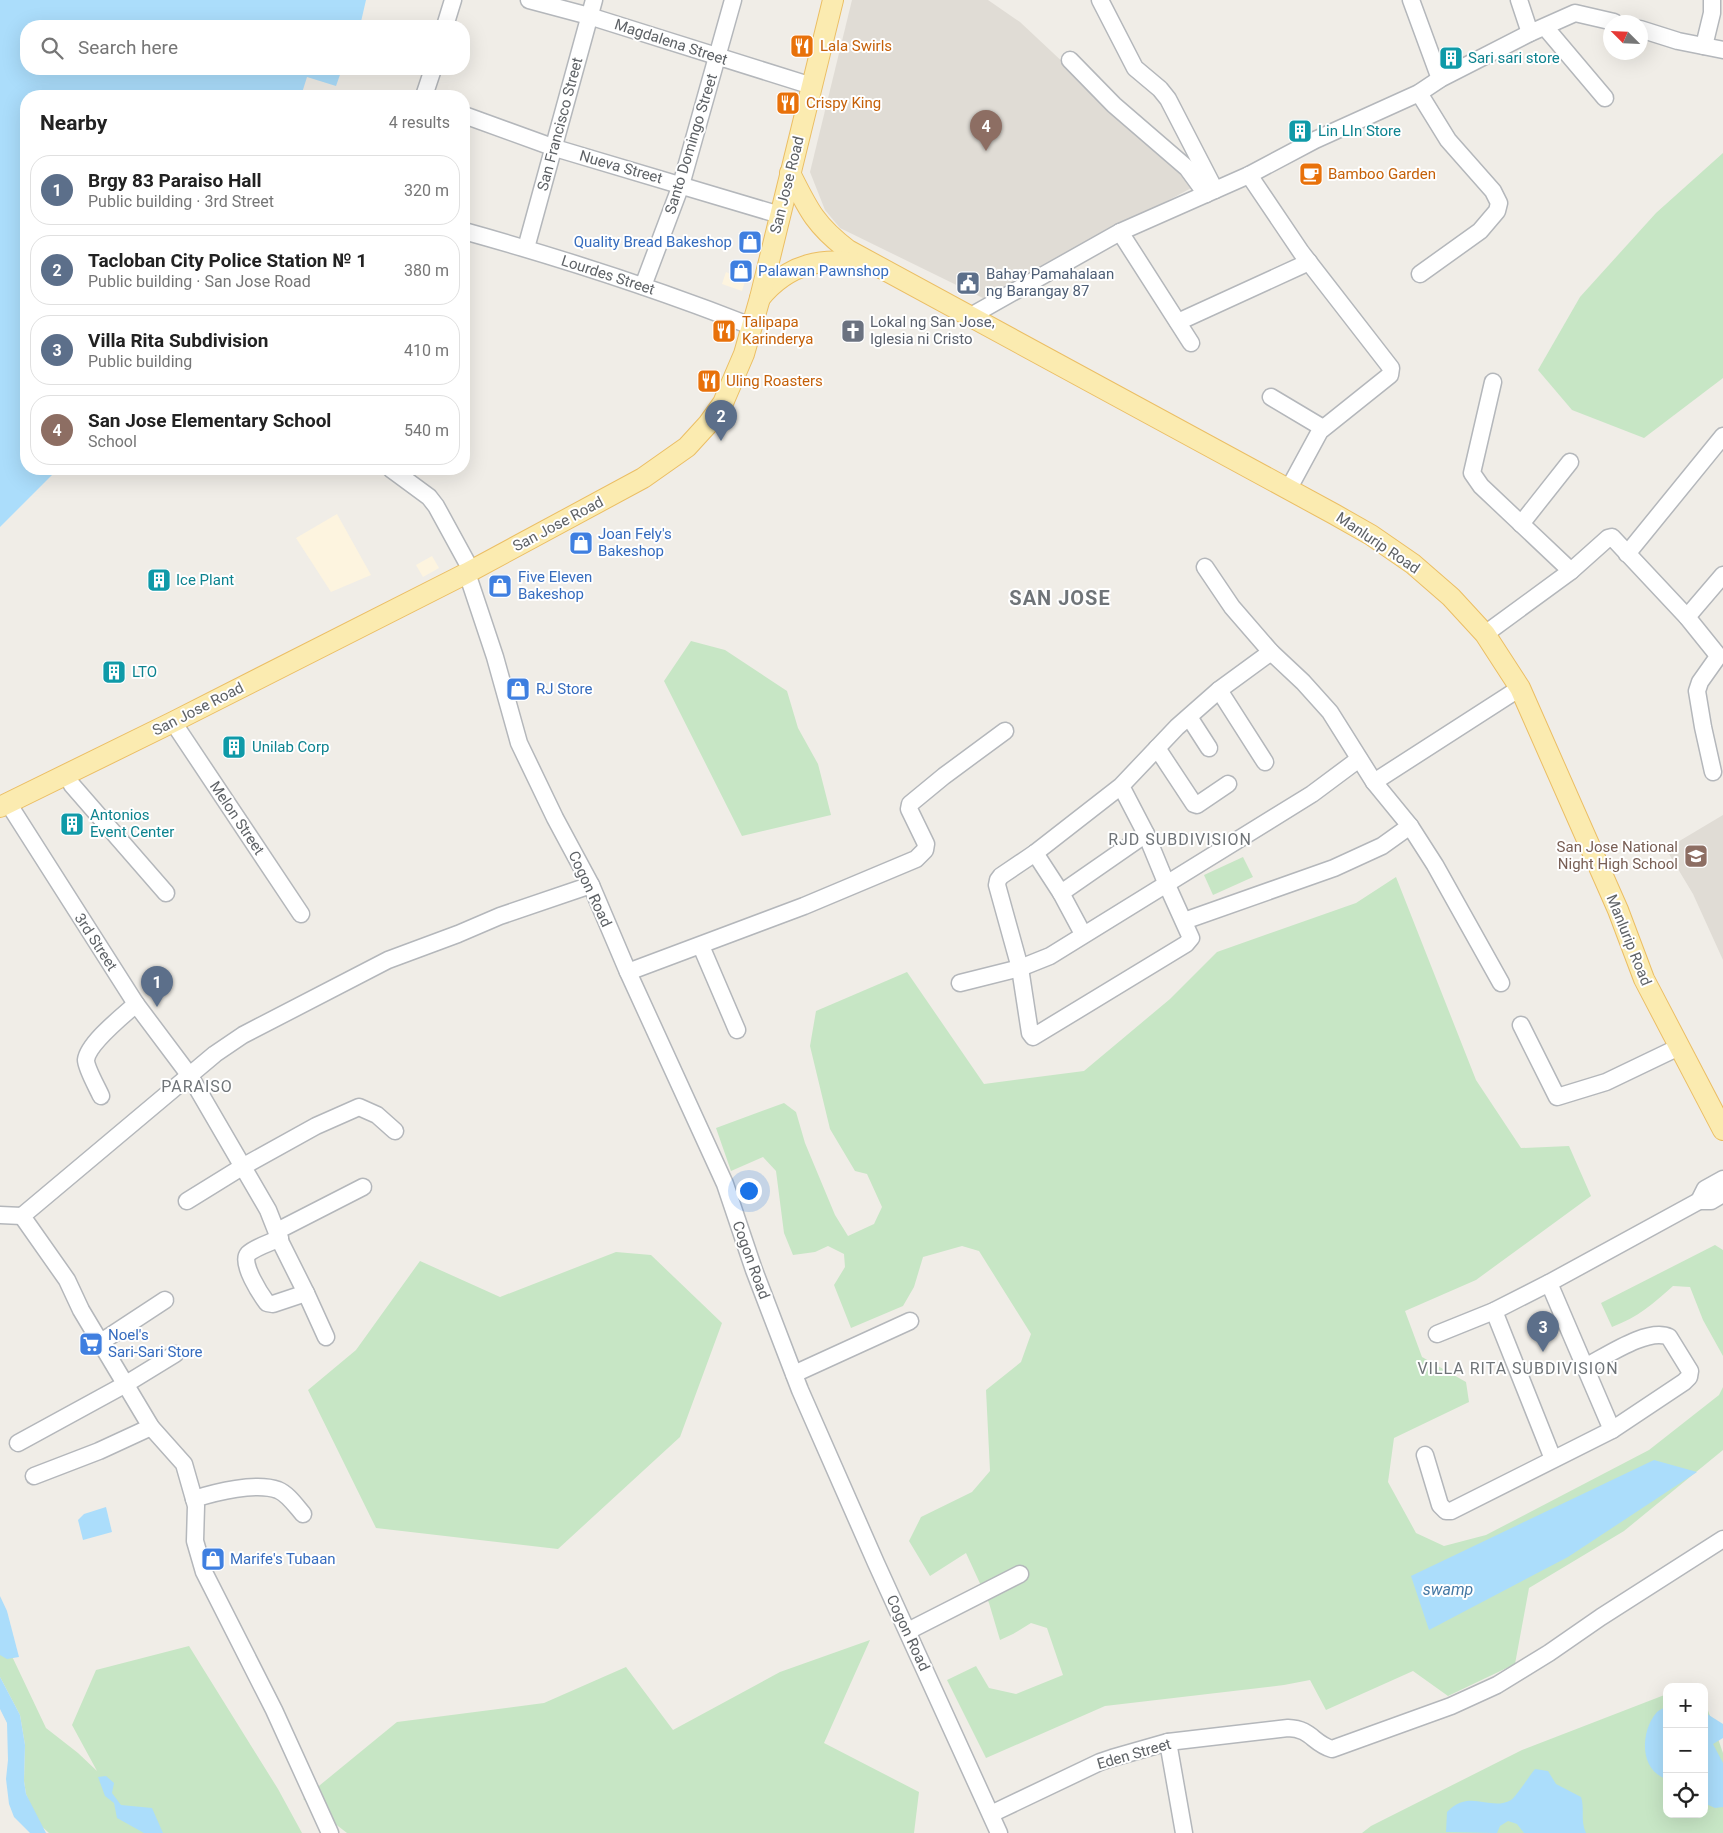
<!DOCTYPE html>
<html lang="en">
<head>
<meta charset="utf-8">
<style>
	body { margin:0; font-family:Roboto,sans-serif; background:#f2f2f2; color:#222 }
	.controls { position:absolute; right:15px; bottom:15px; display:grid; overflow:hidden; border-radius:10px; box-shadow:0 5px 20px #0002 }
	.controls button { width:45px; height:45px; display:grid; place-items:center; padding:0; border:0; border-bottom:1px solid #e0e0e0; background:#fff; color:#222; font:25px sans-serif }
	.compass { position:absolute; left:1603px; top:15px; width:45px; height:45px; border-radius:50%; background:#fff; box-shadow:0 5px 20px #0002; rotate:294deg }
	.you { position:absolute; left:748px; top:1190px; width:18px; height:18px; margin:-12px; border:4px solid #fff; border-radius:50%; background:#1a73e8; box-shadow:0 0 0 8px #1a73e833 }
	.badge { display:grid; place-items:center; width:32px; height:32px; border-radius:50%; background:#2563eb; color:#fff; font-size:16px; font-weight:700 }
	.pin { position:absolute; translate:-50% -41px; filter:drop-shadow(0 1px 2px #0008) }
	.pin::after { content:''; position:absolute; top:26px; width:18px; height:15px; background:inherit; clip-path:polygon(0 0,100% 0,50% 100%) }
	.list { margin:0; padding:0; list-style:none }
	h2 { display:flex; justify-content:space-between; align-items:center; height:65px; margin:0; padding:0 20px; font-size:21px }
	h2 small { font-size:16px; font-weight:400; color:#767676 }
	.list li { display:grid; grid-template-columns:32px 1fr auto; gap:15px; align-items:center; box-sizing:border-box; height:70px; margin:0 10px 10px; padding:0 10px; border:1px solid #e0e0e0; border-radius:20px }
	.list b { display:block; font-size:19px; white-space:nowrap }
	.list p { margin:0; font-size:16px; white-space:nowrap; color:#767676 }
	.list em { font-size:16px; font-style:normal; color:#767676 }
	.icon { flex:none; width:28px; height:28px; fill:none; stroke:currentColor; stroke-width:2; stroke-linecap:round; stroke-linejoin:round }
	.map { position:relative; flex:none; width:1723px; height:1833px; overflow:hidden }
	.search { position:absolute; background:#fff; box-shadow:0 5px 20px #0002; left:20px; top:20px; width:450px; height:55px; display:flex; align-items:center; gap:12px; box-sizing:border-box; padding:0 18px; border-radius:20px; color:#767676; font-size:19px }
	.panel { position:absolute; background:#fff; box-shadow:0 5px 20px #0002; left:20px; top:90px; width:450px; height:385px; border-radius:20px }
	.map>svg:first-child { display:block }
	.commercial { fill:#fdf4df }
	.education { fill:#e0dcd5 }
	.green { fill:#c7e6c5 }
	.water { fill:#abddfb }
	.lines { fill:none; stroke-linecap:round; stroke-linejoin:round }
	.minor-casing { stroke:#b4b7bb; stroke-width:19 }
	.major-casing { stroke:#ebbe64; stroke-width:22 }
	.minor { stroke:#fff; stroke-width:16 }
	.major { stroke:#fbebb0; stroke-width:20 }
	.labels { text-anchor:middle; stroke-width:4; stroke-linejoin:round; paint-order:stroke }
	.street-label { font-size:15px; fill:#5e6266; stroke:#fff }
	.food-label { font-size:15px; fill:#c56008; stroke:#fff; text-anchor:start }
	.culture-label { font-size:15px; fill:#0d838f; stroke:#fff; text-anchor:start }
	.shop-label { font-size:15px; fill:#366cbe; stroke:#fff; text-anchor:start }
	.service-label { font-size:15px; fill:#4e5e75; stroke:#fff; text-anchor:start }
	.worship-label { font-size:15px; fill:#5b616d; stroke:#fff; text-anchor:start }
	.education-label { font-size:15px; fill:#785e54; stroke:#fff; text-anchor:end }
	.neighbourhood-label { font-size:16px; letter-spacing:1px; fill:#6f7478; stroke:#fff }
	.water-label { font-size:16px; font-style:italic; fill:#4579a5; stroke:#fff }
	.district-label { font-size:20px; font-weight:bold; letter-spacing:1px; fill:#6f7478; stroke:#fff }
</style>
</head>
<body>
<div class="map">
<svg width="1723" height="1833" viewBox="0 0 1723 1833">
	<rect width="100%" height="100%" fill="#f0ede7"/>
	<g class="commercial">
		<polygon points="726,272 745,281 742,291 722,284"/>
		<polygon points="337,514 371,575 331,592 296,538"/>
		<polygon points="432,556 439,568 423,577 416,565"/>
	</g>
	<g class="education">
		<polygon points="852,0 988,0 1020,22 1195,186 985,299 840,228 825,210 810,172"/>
		<polygon points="1723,815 1723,960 1693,894 1666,849"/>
	</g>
	<g class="green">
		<polygon points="1723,153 1723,378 1644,438 1572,410 1538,370 1580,297 1656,213"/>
		<polygon points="691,641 725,650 787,691 798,728 818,764 831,815 742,836 664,681"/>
		<polygon points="1243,857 1253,877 1213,895 1204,875"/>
		<polygon points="1396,877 1476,1080 1521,1148 1569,1146 1591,1196 1476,1280 1405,1311 1422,1357 1466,1382 1469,1402 1394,1438 1388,1482 1416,1533 1444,1546 1486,1535 1649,1450 1719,1395 1723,1387 1723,1450 1624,1531 1529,1588 1515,1664 1448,1696 1413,1671 1326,1710 1310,1680 1284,1685 1105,1706 986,1758 947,1680 976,1666 989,1688 1016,1694 1063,1675 1047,1628 1031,1623 1013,1634 1000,1640 989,1603 966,1553 930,1576 909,1541 921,1517 972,1492 990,1471 986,1390 1021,1362 1031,1334 979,1251 962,1246 923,1257 914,1287 903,1306 851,1328 834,1285 845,1267 844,1254 828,1246 815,1252 793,1255 784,1233 776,1171 763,1157 731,1171 716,1128 784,1103 796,1112 805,1143 835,1215 848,1236 874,1224 882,1207 867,1174 855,1171 830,1129 810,1046 816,1011 907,972 984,1084 1084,1071 1170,999 1217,952 1356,903"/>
		<path d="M1715,1245L1723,1250V1356L1703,1320L1690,1287L1673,1286C1653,1304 1638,1317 1612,1327L1601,1303Z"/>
		<polygon points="616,1252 651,1255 722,1323 680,1437 558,1549 376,1528 308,1390 356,1350 420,1261 500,1297"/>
		<polygon points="0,1631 46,1728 78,1753 97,1771 72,1725 96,1670 189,1646 278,1789 302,1833 49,1833 38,1823 26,1794 24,1781 25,1745 20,1715 0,1677"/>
		<polygon points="870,1640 824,1743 919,1792 914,1833 347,1833 303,1799 397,1722 544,1703 626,1667 673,1730 780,1672"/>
		<polygon points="1667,1694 1667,1814 1704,1814 1704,1699 1723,1753 1723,1833 1362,1833 1371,1826 1522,1750"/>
	</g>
	<g class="water">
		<polygon points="0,0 366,0 360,26 26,26 26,69 342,69 336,86 307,77 301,96 26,96 26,469 58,469 0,527"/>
		<polygon points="1654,1460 1697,1472 1568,1557 1429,1630 1411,1576"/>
		<polygon points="106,1507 112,1532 83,1540 78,1520 84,1514"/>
		<polygon points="0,1596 7,1611 19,1657 7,1659 0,1655"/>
		<polygon points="0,1677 20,1715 25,1745 24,1781 26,1794 46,1833 30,1833 14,1817 9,1804 6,1779 8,1760 7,1723 0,1709"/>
		<path d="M1667,1706V1779C1639,1771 1640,1731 1657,1712C1659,1710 1664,1708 1667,1706Z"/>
		<polygon points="1704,1712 1723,1724 1723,1738 1713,1744 1723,1763 1723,1807 1715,1808 1704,1803"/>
		<path d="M1535,1769L1548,1771L1556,1784L1581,1797C1585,1809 1580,1821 1586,1833H1524L1517,1824L1508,1821L1500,1826L1497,1833L1446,1832L1447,1812C1470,1788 1490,1812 1511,1800C1515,1798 1530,1775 1535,1769Z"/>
		<polygon points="106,1776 114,1783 112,1793 121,1805 152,1808 163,1833 144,1833 117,1818 114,1803 105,1796 98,1777"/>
	</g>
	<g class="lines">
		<g class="minor-casing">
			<g id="minor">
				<polyline points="529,0 589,16 812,86"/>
				<polyline points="1100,0 1135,68 1160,89 1168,99 1215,190"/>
				<polyline points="1411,0 1440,79"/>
				<polyline points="1519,0 1530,33"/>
				<polyline points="445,26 453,0"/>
				<polyline points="1545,27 1605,98"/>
				<polyline points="1640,29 1678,41 1723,50"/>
				<polyline points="1704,46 1712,13 1712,0"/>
				<polyline points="1070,60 1114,105 1187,168 1206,194"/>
				<polyline points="1419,93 1448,140 1493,191 1499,203 1497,211 1480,231 1420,274"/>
				<polyline points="424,96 433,69"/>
				<polyline points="464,115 555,148 780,215"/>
				<polyline points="1249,175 1301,252 1391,368 1390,375 1320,431 1288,490"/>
				<path d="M464,231C561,258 657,289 751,326"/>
				<polyline points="1120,232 1191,343"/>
				<polyline points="526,248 594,0"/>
				<polyline points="643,286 681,185 733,0"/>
				<polyline points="969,317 1120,232 1249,175 1315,140 1419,93 1440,79 1530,33 1575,13 1614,22"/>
				<polyline points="1178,322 1309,262"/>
				<polyline points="1493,382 1472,473 1481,486 1571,571"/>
				<polyline points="1271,397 1323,428"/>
				<polyline points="391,469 429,497 436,506 471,570"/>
				<polyline points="1521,524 1570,462"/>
				<polyline points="1627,554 1723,436"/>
				<polyline points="1205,567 1232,607 1271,652 1303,682 1330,712 1374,782 1410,826 1435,865 1501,983"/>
				<polyline points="467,573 495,657 519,743 555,818 591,885 628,972 725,1184 754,1270 800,1390 876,1563 999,1833"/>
				<polyline points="1687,617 1723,575"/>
				<polyline points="1485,634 1571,571 1608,538 1612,537 1687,617 1716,653 1717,658 1700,682 1697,691 1703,727 1713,772"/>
				<polyline points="1219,690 1265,762"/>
				<polyline points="1189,717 1209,748"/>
				<polyline points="173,722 301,914"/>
				<polyline points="1157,748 1194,804 1197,805 1228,784"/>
				<polyline points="66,774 72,785 166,893"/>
				<polyline points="1374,782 1520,688"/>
				<polyline points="1121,786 1146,834 1167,885 1191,938 1186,944 1033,1037 1030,1033 1020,968 997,885 998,880 1001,876 1035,853 1121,786 1177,727 1219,690 1271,652"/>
				<polyline points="8,803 136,1004 190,1076 268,1210 281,1243 306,1293 326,1337"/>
				<polyline points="1035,853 1061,893 1083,934"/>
				<polyline points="1061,893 1146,834"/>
				<polyline points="1184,921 1334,868 1382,846 1410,826"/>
				<polyline points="701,946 737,1030"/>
				<polyline points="628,972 804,906 916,859 925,850 926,844 909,809 910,804 944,776 1005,731"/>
				<polyline points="960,983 1020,968 1050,956 1312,794 1359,759"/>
				<polyline points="1521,1025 1557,1097 1606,1082 1679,1047"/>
				<path d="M101,1096C97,1087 86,1068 86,1060C88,1043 124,1015 136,1004"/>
				<polyline points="187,1201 242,1167 316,1126 359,1107 377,1115 395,1131"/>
				<polyline points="1699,1201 1705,1189 1723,1179"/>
				<polyline points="0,1215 22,1216"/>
				<polyline points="277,1231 363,1187"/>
				<path d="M280,1238C270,1243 255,1247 248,1254C240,1263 261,1295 267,1303L273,1304L306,1293"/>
				<polyline points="1549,1283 1612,1430"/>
				<polyline points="1494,1311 1553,1459"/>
				<polyline points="1437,1334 1494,1311 1549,1283 1699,1201 1711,1201 1723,1194"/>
				<polyline points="101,1342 165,1300"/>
				<polyline points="794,1374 910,1321"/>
				<polyline points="18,1443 126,1384 175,1354"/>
				<path d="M1425,1455L1440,1505L1446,1511H1451L1612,1430L1684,1382L1689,1377L1690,1371L1669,1337C1648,1327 1605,1357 1585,1367"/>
				<polyline points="34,1476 99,1451 151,1427"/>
				<path d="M194,1499C216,1492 256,1482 278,1490C288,1494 296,1506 303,1514"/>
				<polyline points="908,1631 1020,1574"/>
				<polyline points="1168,1742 1184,1833"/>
				<path d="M991,1814L1100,1762L1112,1758L1168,1742L1288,1728C1312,1729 1312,1743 1332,1749L1451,1706L1497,1685L1549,1653L1601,1617L1723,1539"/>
				<polyline points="330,1833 274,1710 204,1572 195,1541 196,1506 184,1464 151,1427 81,1310 67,1280 22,1216 215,1054 243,1035 388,960 458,934 500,916 591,885"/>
			</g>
		</g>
		<g class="major-casing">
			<g id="major">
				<path d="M790,173C808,209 815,225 848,250L1334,514L1371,535L1413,564L1451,597L1485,634L1520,688L1618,910L1644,979L1723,1130"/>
				<path d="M760,298C789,263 823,256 866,265"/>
				<polyline points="0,807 173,722 467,573 643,478 687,447 708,424 723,403 744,354 760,298 833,0"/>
			</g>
		</g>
		<use href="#minor" class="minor"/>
		<use href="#major" class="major"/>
	</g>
	<defs>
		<g id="restaurant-square" transform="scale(1.25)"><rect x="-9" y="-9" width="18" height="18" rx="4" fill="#e8710a" stroke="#fff"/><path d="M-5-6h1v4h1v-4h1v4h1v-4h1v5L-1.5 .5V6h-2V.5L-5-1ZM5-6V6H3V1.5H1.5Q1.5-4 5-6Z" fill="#fff"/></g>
		<g id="building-square" transform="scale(1.25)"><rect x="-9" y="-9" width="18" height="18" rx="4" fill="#0f9aa8" stroke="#fff"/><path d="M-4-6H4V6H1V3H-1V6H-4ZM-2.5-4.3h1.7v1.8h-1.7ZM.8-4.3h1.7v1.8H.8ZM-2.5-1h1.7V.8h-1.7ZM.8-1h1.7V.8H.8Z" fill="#fff"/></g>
		<g id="cafe-square" transform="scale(1.25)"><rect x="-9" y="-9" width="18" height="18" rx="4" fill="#e8710a" stroke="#fff"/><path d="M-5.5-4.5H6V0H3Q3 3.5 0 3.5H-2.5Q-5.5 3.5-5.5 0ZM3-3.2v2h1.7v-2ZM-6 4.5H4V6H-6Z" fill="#fff"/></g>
		<g id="shop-square" transform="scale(1.25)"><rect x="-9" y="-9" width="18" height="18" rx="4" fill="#3f7fe0" stroke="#fff"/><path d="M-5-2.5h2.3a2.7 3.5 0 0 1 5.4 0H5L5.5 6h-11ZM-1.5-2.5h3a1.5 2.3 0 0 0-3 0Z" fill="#fff"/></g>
		<g id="civic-square" transform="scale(1.25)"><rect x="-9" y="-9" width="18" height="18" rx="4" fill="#5c6f8a" stroke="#fff"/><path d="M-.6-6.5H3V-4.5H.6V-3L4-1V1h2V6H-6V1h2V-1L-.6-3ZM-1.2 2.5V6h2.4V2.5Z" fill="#fff"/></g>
		<g id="church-square" transform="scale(1.25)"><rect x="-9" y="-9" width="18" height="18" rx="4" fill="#6b7280" stroke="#fff"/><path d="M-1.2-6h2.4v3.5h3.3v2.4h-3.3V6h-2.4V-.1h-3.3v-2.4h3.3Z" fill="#fff"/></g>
		<g id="school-square" transform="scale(1.25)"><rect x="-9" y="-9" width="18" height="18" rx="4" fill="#8d6e63" stroke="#fff"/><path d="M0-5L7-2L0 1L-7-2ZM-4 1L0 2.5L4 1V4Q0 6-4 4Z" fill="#fff"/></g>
		<g id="supermarket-square" transform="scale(1.25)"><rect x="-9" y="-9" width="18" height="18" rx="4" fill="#3f7fe0" stroke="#fff"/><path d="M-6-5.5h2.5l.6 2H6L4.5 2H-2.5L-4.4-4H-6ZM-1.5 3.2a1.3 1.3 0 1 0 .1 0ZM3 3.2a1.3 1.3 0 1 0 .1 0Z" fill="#fff"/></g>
	</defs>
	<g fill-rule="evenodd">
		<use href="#restaurant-square" x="802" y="46"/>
		<use href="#building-square" x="1451" y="58"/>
		<use href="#restaurant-square" x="788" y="103"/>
		<use href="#building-square" x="1300" y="131"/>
		<use href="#cafe-square" x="1311" y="174"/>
		<use href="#shop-square" x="750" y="242"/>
		<use href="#shop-square" x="741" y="271"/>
		<use href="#civic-square" x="968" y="283"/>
		<use href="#restaurant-square" x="724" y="331"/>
		<use href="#church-square" x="853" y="331"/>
		<use href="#restaurant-square" x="709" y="381"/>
		<use href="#shop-square" x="581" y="543"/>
		<use href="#building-square" x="159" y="580"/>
		<use href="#shop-square" x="500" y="586"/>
		<use href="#building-square" x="114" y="672"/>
		<use href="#shop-square" x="518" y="689"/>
		<use href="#building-square" x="234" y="747"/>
		<use href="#building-square" x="72" y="824"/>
		<use href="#school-square" x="1696" y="856"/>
		<use href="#supermarket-square" x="91" y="1344"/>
		<use href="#shop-square" x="213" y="1559"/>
	</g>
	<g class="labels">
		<g class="street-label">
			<text transform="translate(671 42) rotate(18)" y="5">Magdalena Street</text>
			<text transform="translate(560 124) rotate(-75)" y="5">San Francisco Street</text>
			<text transform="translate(691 144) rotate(-73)" y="5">Santo Domingo Street</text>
			<text transform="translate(621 167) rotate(16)" y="5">Nueva Street</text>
			<text transform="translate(787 185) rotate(-76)" y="5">San Jose Road</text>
			<text transform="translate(608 275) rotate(18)" y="5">Lourdes Street</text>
			<text transform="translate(558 524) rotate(-28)" y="5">San Jose Road</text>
			<text transform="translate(1378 543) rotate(34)" y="5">Manlurip Road</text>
			<text transform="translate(198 709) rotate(-27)" y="5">San Jose Road</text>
			<text transform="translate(237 818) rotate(56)" y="5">Melon Street</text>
			<text transform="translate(590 889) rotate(65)" y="5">Cogon Road</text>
			<text transform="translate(1629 940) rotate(68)" y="5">Manlurip Road</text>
			<text transform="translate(96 942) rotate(57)" y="5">3rd Street</text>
			<text transform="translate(751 1260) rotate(70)" y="5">Cogon Road</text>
			<text transform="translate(908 1633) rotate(65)" y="5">Cogon Road</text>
			<text transform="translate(1134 1754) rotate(-16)" y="5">Eden Street</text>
		</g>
		<g class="food-label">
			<text x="820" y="51">Lala Swirls</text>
			<text x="806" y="108">Crispy King</text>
			<text x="1328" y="179">Bamboo Garden</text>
			<text x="742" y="327">Talipapa<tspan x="742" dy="17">Karinderya</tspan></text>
			<text x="726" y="386">Uling Roasters</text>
		</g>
		<g class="culture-label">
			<text x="1468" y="63">Sari sari store</text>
			<text x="1318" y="136">Lin LIn Store</text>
			<text x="176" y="585">Ice Plant</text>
			<text x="132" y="677">LTO</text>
			<text x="252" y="752">Unilab Corp</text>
			<text x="90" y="820">Antonios<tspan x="90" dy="17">Event Center</tspan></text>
		</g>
		<g class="shop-label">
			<text x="732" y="247" text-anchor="end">Quality Bread Bakeshop</text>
			<text x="758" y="276">Palawan Pawnshop</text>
			<text x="598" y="539">Joan Fely's<tspan x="598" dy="17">Bakeshop</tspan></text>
			<text x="518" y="582">Five Eleven<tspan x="518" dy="17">Bakeshop</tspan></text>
			<text x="536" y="694">RJ Store</text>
			<text x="108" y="1340">Noel's<tspan x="108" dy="17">Sari-Sari Store</tspan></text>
			<text x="230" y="1564">Marife's Tubaan</text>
		</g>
		<g class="service-label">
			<text x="986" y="279">Bahay Pamahalaan<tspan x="986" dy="17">ng Barangay 87</tspan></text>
		</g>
		<g class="worship-label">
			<text x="870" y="327">Lokal ng San Jose,<tspan x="870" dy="17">Iglesia ni Cristo</tspan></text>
		</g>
		<g class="education-label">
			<text x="1678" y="852">San Jose National<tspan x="1678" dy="17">Night High School</tspan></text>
		</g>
		<g class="neighbourhood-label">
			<text x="1180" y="845">RJD SUBDIVISION</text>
			<text x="197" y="1092">PARAISO</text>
			<text x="1518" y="1374">VILLA RITA SUBDIVISION</text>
		</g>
		<g class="water-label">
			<text x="1448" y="1595">swamp</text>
		</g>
		<g class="district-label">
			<text x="1060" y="605">SAN JOSE</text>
		</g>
	</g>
</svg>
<div class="controls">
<button>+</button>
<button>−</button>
<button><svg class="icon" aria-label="locate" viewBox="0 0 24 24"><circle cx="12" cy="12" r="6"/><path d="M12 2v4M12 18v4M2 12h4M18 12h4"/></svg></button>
</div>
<svg class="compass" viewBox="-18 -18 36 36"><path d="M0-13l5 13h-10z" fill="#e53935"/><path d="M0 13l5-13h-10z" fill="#767676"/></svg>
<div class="you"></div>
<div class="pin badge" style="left:157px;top:1007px;background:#5c6f8a">1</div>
<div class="pin badge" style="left:721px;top:441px;background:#5c6f8a">2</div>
<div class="pin badge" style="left:1543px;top:1352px;background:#5c6f8a">3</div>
<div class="pin badge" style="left:986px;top:151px;background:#8d6e63">4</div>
<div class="search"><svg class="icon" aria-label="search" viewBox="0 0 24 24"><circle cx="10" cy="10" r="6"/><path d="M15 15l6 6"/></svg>Search here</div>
<section class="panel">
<h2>Nearby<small>4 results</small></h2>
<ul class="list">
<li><span class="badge" style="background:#5c6f8a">1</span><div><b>Brgy 83 Paraiso Hall</b><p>Public building · 3rd Street</p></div><em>320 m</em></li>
<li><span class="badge" style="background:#5c6f8a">2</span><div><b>Tacloban City Police Station № 1</b><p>Public building · San Jose Road</p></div><em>380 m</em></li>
<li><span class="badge" style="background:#5c6f8a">3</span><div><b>Villa Rita Subdivision</b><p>Public building</p></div><em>410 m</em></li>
<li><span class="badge" style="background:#8d6e63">4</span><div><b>San Jose Elementary School</b><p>School</p></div><em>540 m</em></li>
</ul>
</section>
</div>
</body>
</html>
